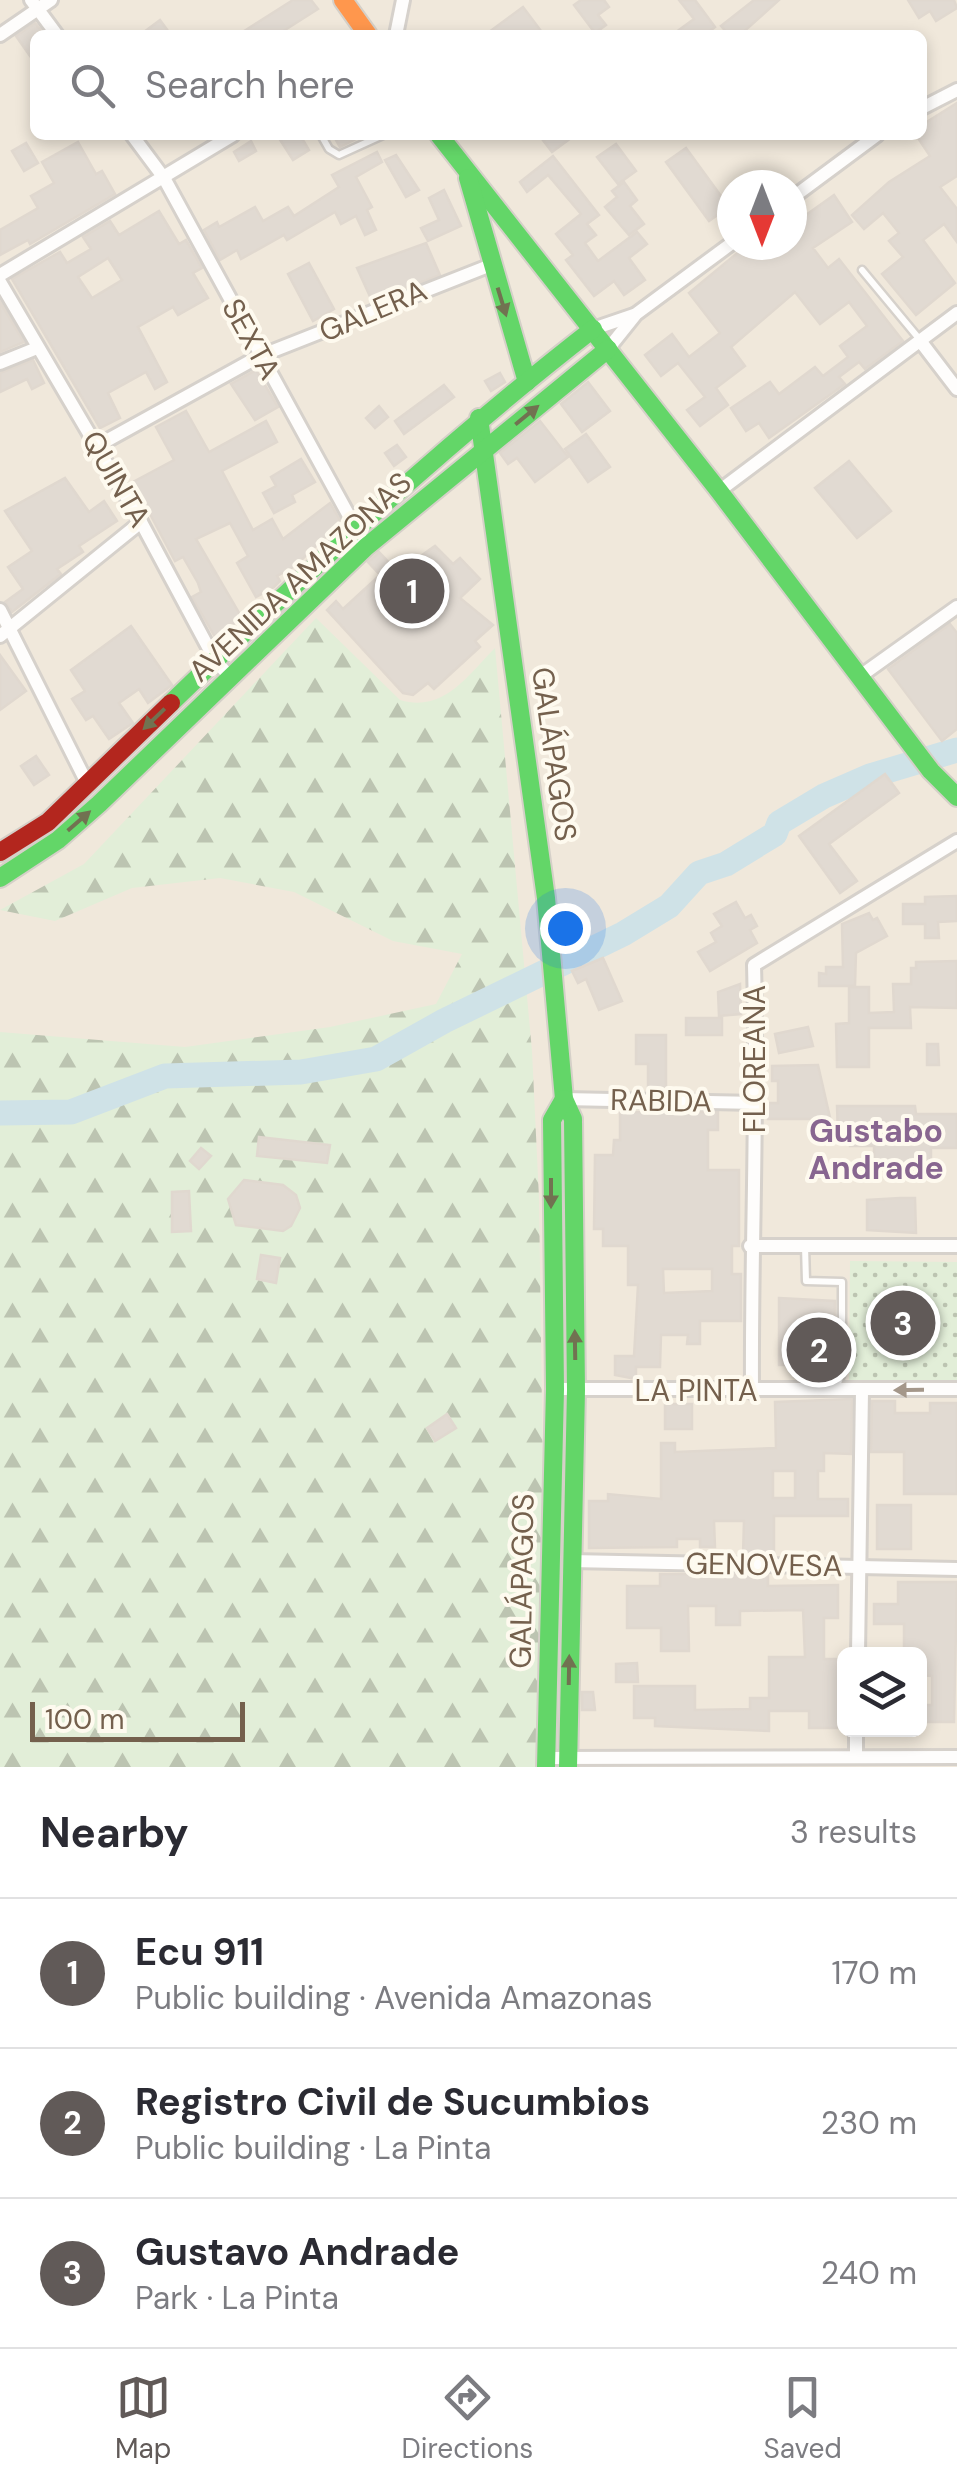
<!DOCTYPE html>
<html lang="en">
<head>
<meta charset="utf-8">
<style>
	body { margin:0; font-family:"DM Sans",sans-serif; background:#f2f2f3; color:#2b2b33 }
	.controls { position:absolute; right:30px; bottom:30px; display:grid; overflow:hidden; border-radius:15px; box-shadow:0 5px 15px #0003 }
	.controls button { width:90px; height:90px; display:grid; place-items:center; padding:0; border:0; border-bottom:2px solid #e1e1e2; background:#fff; color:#2b2b33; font:50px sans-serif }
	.compass { position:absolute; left:717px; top:170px; width:90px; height:90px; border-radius:50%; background:#fff; box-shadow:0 5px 15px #0003; rotate:180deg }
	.scale { position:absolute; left:30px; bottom:25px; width:215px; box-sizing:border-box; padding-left:10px; border:5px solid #74604d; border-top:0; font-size:28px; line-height:35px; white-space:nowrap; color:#74604d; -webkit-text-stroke:8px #fefaef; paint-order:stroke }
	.you { position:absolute; left:565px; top:928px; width:35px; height:35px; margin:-25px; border:8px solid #fff; border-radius:50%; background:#1a73e8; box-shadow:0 0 0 15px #1a73e833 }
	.badge { display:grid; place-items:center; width:65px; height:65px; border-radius:50%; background:#615a58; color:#fff; font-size:32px; font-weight:700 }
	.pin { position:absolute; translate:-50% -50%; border:5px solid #fff; box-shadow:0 2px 10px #0006 }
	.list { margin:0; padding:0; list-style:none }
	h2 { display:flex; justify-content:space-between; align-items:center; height:130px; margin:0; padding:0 40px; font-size:42px }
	h2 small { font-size:32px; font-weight:400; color:#7c7c81 }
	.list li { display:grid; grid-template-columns:65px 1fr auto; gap:30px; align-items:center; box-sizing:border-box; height:150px; padding:0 40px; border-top:2px solid #e1e1e2 }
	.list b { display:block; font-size:38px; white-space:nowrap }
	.list p { margin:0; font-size:32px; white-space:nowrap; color:#7c7c81 }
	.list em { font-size:32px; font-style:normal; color:#7c7c81 }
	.icon { flex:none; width:55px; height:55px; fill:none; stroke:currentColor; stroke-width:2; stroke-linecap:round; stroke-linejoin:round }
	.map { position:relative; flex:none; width:957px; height:1767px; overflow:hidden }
	.search { position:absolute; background:#fff; box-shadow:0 5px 15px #0003; left:30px; right:30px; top:30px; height:110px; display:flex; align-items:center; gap:25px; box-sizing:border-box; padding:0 35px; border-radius:15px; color:#7c7c81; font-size:38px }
	.sheet { height:580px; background:#fff }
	nav { display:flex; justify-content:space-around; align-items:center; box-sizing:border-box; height:140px; border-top:2px solid #e1e1e2; background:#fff; font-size:28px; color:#7c7c81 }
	nav a { display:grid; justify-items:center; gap:5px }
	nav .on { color:#615a58 }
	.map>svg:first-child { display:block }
	.residential { fill:#f0e8db; fill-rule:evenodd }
	.forest { fill:url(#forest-firs) }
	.park { fill:url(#park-dots) }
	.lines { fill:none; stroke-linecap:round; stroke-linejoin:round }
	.river { stroke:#cfe2e7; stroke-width:25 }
	.building { fill:#e1dad2; stroke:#e0d8cf; stroke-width:2.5; fill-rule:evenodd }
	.lane-casing { stroke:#d6d1cb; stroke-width:11 }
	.street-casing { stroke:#d6d1cb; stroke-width:18 }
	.fast-casing { stroke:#d5d0c8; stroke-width:22 }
	.slow-casing { stroke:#d5d0c8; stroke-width:22 }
	.jam-casing { stroke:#d5d0c8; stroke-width:22 }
	.lane { stroke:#fefdfc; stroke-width:6 }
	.street { stroke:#fefdfc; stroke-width:12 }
	.fast { stroke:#63d668; stroke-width:18 }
	.slow { stroke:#ff974d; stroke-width:18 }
	.jam { stroke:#b3261e; stroke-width:18 }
	.oneway { fill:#717251 }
	.oneway2 { fill:#a4978a }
	.labels { text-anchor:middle; stroke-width:8; stroke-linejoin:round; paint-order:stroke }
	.street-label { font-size:30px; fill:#74604d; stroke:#fefaef }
	.neighbourhood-label { font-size:32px; font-weight:bold; fill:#886690; stroke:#fefaef }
</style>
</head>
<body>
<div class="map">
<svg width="957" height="1767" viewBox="0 0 957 1767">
	<defs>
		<pattern id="forest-firs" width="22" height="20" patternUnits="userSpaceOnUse" patternTransform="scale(2.5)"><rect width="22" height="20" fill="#e2eed8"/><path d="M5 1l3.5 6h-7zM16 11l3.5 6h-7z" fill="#bcc4b1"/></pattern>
		<pattern id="park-dots" width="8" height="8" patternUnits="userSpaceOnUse" patternTransform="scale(2.5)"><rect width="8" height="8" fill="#e2eed8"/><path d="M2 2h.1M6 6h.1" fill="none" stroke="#bcc4b1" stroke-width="1.8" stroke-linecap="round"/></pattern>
	</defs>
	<rect width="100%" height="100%" fill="#f7f4ed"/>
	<path class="residential" d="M0,0H957V1767H0ZM35,35H922V135H35ZM732,185H792V245H732ZM844,1654H920V1730H844Z"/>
	<path class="forest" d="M316,618L400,700C444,713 467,676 495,648L532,1051L539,1198L547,1767H0V1032L185,1047L330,1027L436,1004L462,954L393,941L294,892L220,878L132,888L55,921L0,910L84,864Z"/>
	<polygon class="park" points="850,1261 957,1262 957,1384 849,1384"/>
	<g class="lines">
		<polyline class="river" points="0,1113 71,1112 165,1076 301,1072 376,1059 444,1021 623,934 669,906 699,873 726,864 775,834 779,823 824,796 870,776 957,750"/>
	</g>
	<g class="building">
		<polygon points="293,0 311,0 318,9 277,35 238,35"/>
		<polygon points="581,0 604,0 609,7 598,15 606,25 595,33 574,5"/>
		<polygon points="679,0 695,0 715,27 705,35 672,35 694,19"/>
		<polygon points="754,0 779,0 740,35 729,35 721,26"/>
		<polygon points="908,0 954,0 957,8 936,21 930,11 919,18"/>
		<polygon points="523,7 544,35 485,35"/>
		<polygon points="160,20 171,35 140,35"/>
		<polygon points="35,23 45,35 35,35 35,63 16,36"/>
		<polygon points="957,103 957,176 940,187 957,209 957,242 944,224 923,240 955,283 916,315 882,274 903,257 889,241 899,233 883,213 864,229 852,215 889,182 930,156 916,135 922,135 922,125"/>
		<polygon points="277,135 300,135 309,150 293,160"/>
		<polygon points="333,135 364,135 340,147"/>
		<polygon points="539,135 575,135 552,152"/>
		<polygon points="251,141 256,151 239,161 234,152"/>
		<polygon points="78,142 96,174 102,171 115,194 30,244 28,240 0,255 0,230 38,208 31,196 54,183 42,162"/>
		<polygon points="26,143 38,163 24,171 12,151"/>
		<polygon points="616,144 636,171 618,184 597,157"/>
		<polygon points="686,148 729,207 709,221 666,162"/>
		<polygon points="377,152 382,162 356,177 372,207 367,210 376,230 365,235 356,216 341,224 335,212 287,240 284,235 241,259 237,250 220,260 204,230 217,222 219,227 255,207 263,221 288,207 294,216 339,187 332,175"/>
		<polygon points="396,155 419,190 406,197 385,160"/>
		<polygon points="553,156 599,215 587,224 596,235 585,243 598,261 637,232 647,244 629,258 645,280 624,295 614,281 594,296 566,260 573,255 556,234 581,214 548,175 527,192 520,182"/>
		<polygon points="624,182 637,200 630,206 644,224 629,235 605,207 617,197 612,191"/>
		<polygon points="444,190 461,226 428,241 421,228 439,220 429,198"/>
		<polygon points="834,195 852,222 813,248 828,268 839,259 903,341 865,369 859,362 839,377 845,384 769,438 759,423 746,431 731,408 770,382 779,394 815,367 823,376 848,357 840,346 867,326 849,302 820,324 795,292 731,347 745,366 716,388 728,405 700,426 687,410 705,397 678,363 661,376 645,355 672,334 689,357 720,333 689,293 747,245 792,245 792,225"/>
		<path d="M159,211L179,244L186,240L202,268L193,273L208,298L178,315L173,307L138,327L167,382L155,389L146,372L108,393L120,418L100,428L12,279L60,252L67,263L91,249L83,237L110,221L119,235ZM108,258L122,280L92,298L78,277Z"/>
		<polygon points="426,243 440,275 372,301 357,268"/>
		<polygon points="309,263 334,309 313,321 288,274"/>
		<polygon points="0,302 24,342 0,352"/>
		<polygon points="33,360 44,383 32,389 27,379 0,392 0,373"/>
		<polygon points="256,370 278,407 255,420 231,384"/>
		<polygon points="500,373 505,382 491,391 485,381"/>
		<polygon points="588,382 610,411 582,432 561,404"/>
		<polygon points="444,385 454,397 404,434 395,421"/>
		<polygon points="379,406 388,417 375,428 366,418"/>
		<polygon points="186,411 209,452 266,421 277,442 222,471 253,530 272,519 283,539 330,503 341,522 295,566 277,576 280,581 274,587 256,597 237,563 248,556 230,523 196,539 242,618 215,637 192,597 201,592 198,583 183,557 175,561 133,482 174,460 156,427"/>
		<polygon points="540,421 568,457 535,482 517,458 508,464 500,453"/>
		<polygon points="586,434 610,467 588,482 565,449"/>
		<polygon points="397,445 406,457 394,466 385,453"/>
		<polygon points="301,459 315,482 292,495 295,502 274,513 263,493 276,486 271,477"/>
		<polygon points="849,461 891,511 857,538 815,488"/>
		<polygon points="65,478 89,512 104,501 117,521 79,546 83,552 57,569 61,574 12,612 5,602 23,589 8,567 32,551 5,511"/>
		<polygon points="435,546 453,564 460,558 480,579 460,598 493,625 475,641 480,647 434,689 428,683 413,695 403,693 327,610 336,601 343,609 380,575 368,562 379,552 398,572"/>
		<polygon points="950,624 957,633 957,729 942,741 888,669"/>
		<polygon points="131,626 172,685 148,703 139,689 119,703 133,723 109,739 93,716 86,720 72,699 85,691 71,670"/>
		<polygon points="0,655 26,691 0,710"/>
		<polygon points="36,756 49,775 34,785 21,766"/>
		<polygon points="885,774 899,793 829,844 857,881 840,893 799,836"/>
		<polygon points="957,896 957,921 938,922 939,938 925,938 925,924 903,924 903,904 925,904 925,897"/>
		<polygon points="736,902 745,918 751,915 757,926 750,930 757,943 710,971 698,952 716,942 711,933 722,926 714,914"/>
		<polygon points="869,913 873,920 877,918 887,936 856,953 855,986 819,986 819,973 826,974 826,967 843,967 842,924"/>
		<polygon points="603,958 622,1001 599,1010 586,979 578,983 572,971"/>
		<polygon points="957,961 957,1008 910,1007 911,1028 869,1028 869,1067 837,1067 836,1024 849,1023 849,987 869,987 869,1013 894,1012 893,984 911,984 911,968 916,968 916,962"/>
		<polygon points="740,984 741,1014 719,1016 718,992"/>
		<rect x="686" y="1018" width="36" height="17"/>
		<polygon points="808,1027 813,1046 779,1053 775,1034"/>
		<polygon points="636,1035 666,1035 666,1088 648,1088 648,1064 636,1064"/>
		<polygon points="927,1044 938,1044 939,1065 927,1065"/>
		<polygon points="818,1065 834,1135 819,1136 819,1119 768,1119 768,1103 778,1103 778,1081 772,1081 772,1066"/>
		<polygon points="837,1106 915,1106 916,1114 957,1114 957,1148 931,1148 931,1164 874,1167 874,1146 850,1146 850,1135 838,1135"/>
		<path d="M620,1112H718V1130H708V1170H739V1246H732V1274H741V1321H700V1344H687L688,1335H661L660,1367H636V1379L615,1375V1356H634L638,1285H628V1246H603V1229H594L595,1155H613L614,1140H620ZM663,1269H712V1291L664,1293Z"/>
		<polygon points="259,1137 330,1145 327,1163 257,1156"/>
		<polygon points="201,1148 211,1156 199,1169 190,1161"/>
		<polygon points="244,1180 283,1185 296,1195 300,1208 291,1226 283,1231 236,1225 228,1199"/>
		<polygon points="189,1191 191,1231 172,1232 172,1192"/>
		<polygon points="900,1198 915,1198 916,1233 867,1230 867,1200"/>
		<polygon points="261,1255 280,1258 276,1283 257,1279"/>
		<polygon points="779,1298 835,1301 835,1370 820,1370 820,1377 794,1377 794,1365 779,1365"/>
		<path d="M852,1399L851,1454L824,1453V1471H818V1499H848V1516H774V1554L769,1555H743L744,1521H714L715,1547H700V1539H677V1547L589,1548V1501H608V1494L661,1499V1443H675V1452L776,1448L775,1402ZM773,1471H795V1498H773Z"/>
		<polygon points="872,1401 895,1401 895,1413 930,1413 930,1403 957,1403 957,1494 904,1494 904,1452 871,1452"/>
		<rect x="665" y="1404" width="27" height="25"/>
		<polygon points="447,1414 456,1428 435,1441 427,1428"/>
		<rect x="877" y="1505" width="34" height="44"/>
		<polygon points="660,1574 768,1575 768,1586 838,1585 838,1618 824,1618 824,1659 844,1659 844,1728 809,1728 809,1711 769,1711 769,1731 655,1726 655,1718 634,1718 634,1686 695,1686 695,1710 750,1709 750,1698 769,1698 769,1657 805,1657 803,1610 740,1611 740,1625 716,1625 716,1606 688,1606 689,1651 661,1651 661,1628 627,1628 627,1586 660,1586"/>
		<polygon points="898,1582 957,1582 954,1722 920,1722 920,1705 932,1705 932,1676 920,1675 920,1654 904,1654 904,1624 874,1624 874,1604 898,1604"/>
		<polygon points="637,1663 638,1682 616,1682 616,1664"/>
		<polygon points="582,1692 593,1692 595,1710 582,1710"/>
	</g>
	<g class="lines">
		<g class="lane-casing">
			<g id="lane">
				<polyline points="321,135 329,149 339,155 383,135"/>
				<polyline points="862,270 921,341"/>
				<polyline points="805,1246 806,1281 842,1282 842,1373 835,1390"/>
			</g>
		</g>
		<g class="street-casing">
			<g id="street">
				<polyline points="31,0 57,35"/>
				<polyline points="0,35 51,0"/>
				<polyline points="396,35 403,0"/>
				<polyline points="922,108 957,90"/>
				<polyline points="132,135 164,178 366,547"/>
				<polyline points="792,198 877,135"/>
				<polyline points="0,275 233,135"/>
				<polyline points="0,282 141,522 215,660 230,677"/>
				<polyline points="593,329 634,315"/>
				<polyline points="921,342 957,389"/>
				<polyline points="608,349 636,314 732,243"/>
				<polyline points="0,363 37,348"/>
				<polyline points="97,446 260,356 491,265"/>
				<polyline points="719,491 957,313"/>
				<polyline points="0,610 88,785"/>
				<polyline points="0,636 141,522"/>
				<polyline points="859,677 957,607"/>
				<polyline points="564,1099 757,1103"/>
				<polyline points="750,1246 957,1246"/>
				<polyline points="555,1389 957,1389"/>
				<path d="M752,1392C751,1249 758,1108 754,965L957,841"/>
				<polyline points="571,1561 957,1569"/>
				<polyline points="858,1654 862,1391"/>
				<polyline points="856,1757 856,1730"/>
				<polyline points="546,1758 957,1757"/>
			</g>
		</g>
		<g class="fast-casing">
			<g id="fast">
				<polyline points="439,135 719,491 931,771 957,797"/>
				<polyline points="468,178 527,382"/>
				<polyline points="479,418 546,898 564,1099 573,1119 576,1390 568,1767"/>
				<path d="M171,703C307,572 444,445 593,329"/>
				<polyline points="0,878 58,840 99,804 366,547 608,349"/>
				<polyline points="546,1767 555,1389 552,1120 564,1099"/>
			</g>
		</g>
		<g class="slow-casing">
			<polyline id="slow" points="343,0 368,35"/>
		</g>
		<g class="jam-casing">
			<polyline id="jam" points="0,852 48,822 171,703"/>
		</g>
		<use href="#lane" class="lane"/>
		<use href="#street" class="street"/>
		<use href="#fast" class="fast"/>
		<use href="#slow" class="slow"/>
		<use href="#jam" class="jam"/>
	</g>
	<defs><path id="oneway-solid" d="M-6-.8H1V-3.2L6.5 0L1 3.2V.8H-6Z" transform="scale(2.5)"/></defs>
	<g class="oneway">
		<use href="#oneway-solid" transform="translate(502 302) rotate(73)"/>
		<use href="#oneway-solid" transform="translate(527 415) rotate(-39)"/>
		<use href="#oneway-solid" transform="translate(154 719) rotate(136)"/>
		<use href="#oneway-solid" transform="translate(79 821) rotate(-41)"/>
		<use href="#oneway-solid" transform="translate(551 1193) rotate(90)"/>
		<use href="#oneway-solid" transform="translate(575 1345) rotate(-91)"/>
		<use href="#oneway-solid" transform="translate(569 1670) rotate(-89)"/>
	</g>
	<use class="oneway2" href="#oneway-solid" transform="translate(909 1390) rotate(179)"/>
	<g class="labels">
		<g class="street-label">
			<text transform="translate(373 311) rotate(-23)" y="10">GALERA</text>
			<text transform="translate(251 339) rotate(61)" y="10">SEXTA</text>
			<text transform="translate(116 479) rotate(60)" y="10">QUINTA</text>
			<text transform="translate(300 577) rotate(-43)" y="10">AVENIDA AMAZONAS</text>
			<text transform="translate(554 754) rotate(82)" y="10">GALÁPAGOS</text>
			<text transform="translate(755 1059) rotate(-90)" y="10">FLOREANA</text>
			<text transform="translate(661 1101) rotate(1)" y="10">RABIDA</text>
			<text x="696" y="1401">LA PINTA</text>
			<text transform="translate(764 1565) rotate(1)" y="10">GENOVESA</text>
			<text transform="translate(522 1581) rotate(-89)" y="10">GALÁPAGOS</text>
		</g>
		<g class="neighbourhood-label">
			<text x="876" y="1142">Gustabo<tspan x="876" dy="37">Andrade</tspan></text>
		</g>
	</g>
</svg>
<div class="controls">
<button><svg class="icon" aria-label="layers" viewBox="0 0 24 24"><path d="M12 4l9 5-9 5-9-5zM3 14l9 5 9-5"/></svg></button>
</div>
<svg class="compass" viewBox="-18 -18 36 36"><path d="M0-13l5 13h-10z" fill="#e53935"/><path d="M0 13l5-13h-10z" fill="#7c7c81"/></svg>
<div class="scale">100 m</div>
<div class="you"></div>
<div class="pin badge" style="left:412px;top:591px">1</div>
<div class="pin badge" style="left:819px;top:1350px">2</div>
<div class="pin badge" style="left:903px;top:1323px">3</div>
<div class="search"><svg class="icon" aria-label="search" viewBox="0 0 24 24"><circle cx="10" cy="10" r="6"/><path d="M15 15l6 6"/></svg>Search here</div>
</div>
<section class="sheet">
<h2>Nearby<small>3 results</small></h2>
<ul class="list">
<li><span class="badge">1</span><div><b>Ecu 911</b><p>Public building · Avenida Amazonas</p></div><em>170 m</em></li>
<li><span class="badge">2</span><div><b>Registro Civil de Sucumbios</b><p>Public building · La Pinta</p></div><em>230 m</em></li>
<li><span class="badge">3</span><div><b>Gustavo Andrade</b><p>Park · La Pinta</p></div><em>240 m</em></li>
</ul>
</section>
<nav>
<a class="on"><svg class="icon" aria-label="map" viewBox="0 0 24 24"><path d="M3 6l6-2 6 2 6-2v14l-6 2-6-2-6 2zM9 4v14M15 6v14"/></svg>Map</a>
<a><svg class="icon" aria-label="directions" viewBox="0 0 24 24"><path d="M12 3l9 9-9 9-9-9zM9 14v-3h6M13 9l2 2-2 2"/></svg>Directions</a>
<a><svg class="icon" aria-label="saved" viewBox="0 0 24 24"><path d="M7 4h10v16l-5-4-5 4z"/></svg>Saved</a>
</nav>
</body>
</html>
